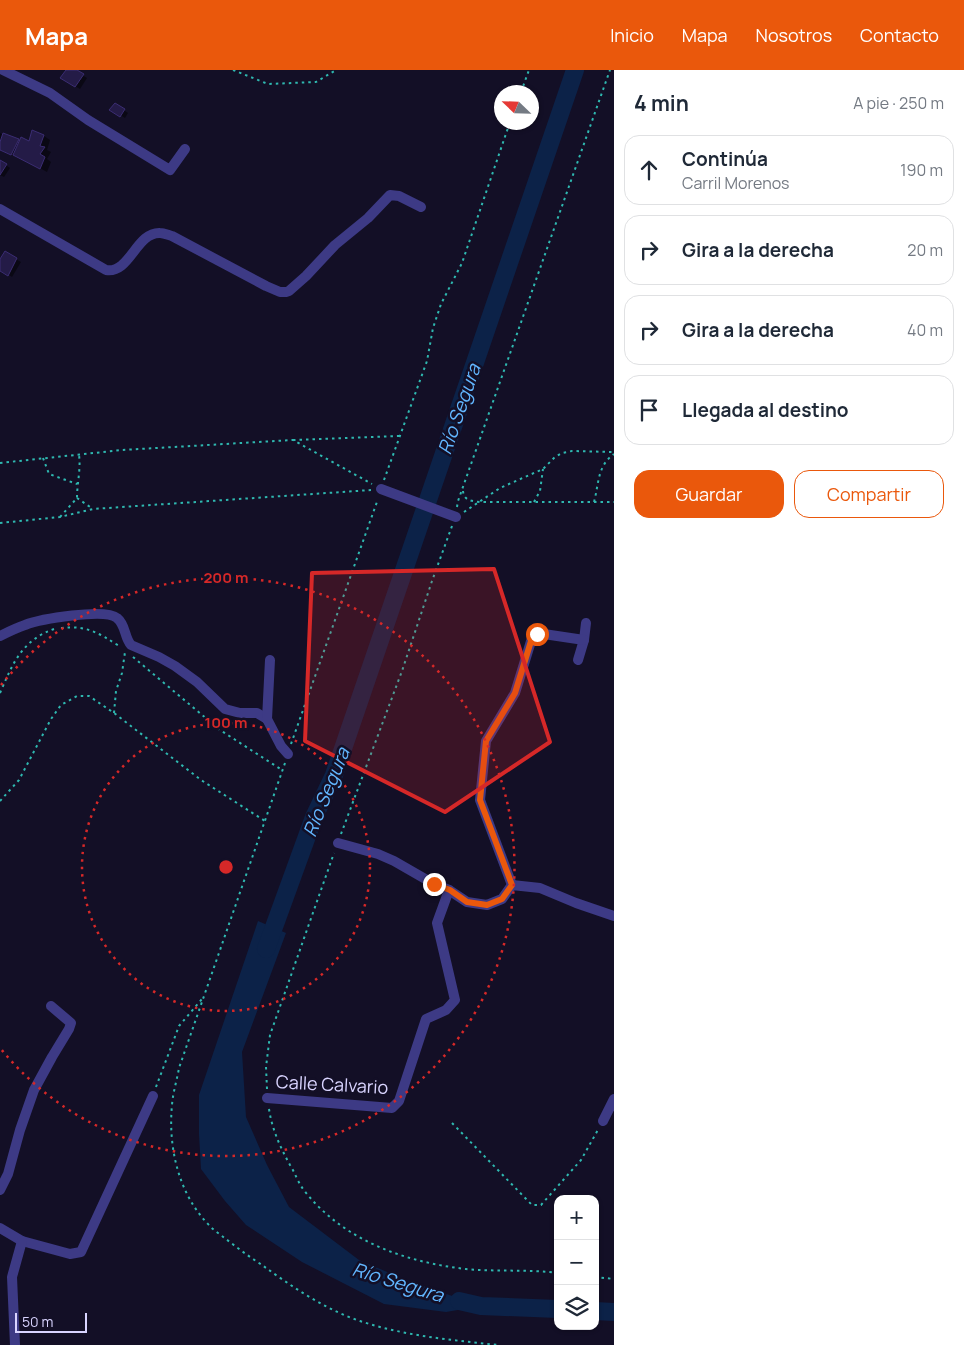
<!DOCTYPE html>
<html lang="es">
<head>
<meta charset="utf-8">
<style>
	body { margin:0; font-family:Manrope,sans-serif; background:#f2f2f3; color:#1f2937 }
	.controls { position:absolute; right:15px; bottom:15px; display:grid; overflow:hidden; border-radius:10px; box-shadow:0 1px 4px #0004 }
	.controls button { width:45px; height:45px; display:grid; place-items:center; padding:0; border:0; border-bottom:1px solid #e0e1e3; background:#fff; color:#1f2937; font:25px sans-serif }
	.compass { position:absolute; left:494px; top:15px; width:45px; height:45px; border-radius:50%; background:#fff; box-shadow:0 1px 4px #0004; rotate:293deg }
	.scale { position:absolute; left:15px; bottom:12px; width:72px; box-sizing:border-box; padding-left:5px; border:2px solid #d9d4ff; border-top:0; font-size:14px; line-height:18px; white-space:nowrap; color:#d9d4ff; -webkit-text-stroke:4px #130f26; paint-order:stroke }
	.stop { position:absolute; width:15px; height:15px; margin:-11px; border:4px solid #ea580c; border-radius:50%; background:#fff }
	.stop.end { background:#ea580c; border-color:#fff; box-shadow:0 1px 5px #0008 }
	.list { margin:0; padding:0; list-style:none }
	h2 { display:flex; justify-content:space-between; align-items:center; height:65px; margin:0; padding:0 20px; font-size:21px }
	h2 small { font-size:16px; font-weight:400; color:#747a83 }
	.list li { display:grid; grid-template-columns:32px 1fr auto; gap:15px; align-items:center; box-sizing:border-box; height:70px; margin:0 10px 10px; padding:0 10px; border:1px solid #e0e1e3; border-radius:15px }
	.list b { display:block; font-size:19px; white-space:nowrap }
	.list p { margin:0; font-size:16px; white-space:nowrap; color:#747a83 }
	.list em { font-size:16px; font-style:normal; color:#747a83 }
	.actions { display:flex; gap:10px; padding:15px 20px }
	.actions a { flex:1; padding:11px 0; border:1px solid #ea580c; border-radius:15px; text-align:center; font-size:18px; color:#ea580c }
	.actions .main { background:#ea580c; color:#fff }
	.icon { flex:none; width:28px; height:28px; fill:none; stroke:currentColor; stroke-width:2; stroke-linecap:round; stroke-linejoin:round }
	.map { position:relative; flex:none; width:614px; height:1275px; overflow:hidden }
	header { display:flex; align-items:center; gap:30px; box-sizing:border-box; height:70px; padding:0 25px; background:#ea580c; color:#fff }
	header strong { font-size:24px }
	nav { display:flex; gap:28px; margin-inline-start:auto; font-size:18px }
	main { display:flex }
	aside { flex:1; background:#fff }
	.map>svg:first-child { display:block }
	.water { fill:#0c2248 }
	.shadow { fill:#0007 }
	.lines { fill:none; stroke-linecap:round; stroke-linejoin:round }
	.river { stroke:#0c2248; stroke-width:18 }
	.building { fill:#241b47; stroke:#3b2d73 }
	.path { stroke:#2fb8b0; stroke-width:2; stroke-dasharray:2.5 4; stroke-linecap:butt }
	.minor { stroke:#3d3a85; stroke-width:10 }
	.route { stroke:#ea580c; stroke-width:6 }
	.marked { fill:#d62828; fill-opacity:0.2; stroke:#d62828; stroke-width:4; stroke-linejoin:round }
	.ring { fill:none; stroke:#d62828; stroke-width:2.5; stroke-dasharray:2.5 5 }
	.labels { text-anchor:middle; stroke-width:5; stroke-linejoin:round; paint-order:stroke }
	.street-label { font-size:18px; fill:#d9d4ff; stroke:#130f26 }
	.water-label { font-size:19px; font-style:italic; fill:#62b6ff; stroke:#130f26 }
	.centre { fill:#d62828; stroke:#130f26; stroke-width:2.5 }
	.ring-label { font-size:15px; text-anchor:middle; font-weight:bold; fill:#d62828; stroke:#130f26; stroke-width:5; stroke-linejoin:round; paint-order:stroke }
</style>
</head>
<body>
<header>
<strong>Mapa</strong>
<nav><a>Inicio</a><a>Mapa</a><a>Nosotros</a><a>Contacto</a></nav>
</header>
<main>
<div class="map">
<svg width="614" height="1275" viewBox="0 0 614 1275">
	<rect width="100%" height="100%" fill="#130f26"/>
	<polygon class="water" points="258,851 286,863 242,982 246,1047 267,1095 289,1137 359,1190 406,1210 481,1236 446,1242 384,1234 302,1192 246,1155 225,1131 201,1099 199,1064 199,1025"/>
	<g class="shadow">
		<polygon points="67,0 74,0 87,8 80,19 62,8"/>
		<polygon points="115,34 128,43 125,48 111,39"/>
		<polygon points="0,63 20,72 30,73 44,66 50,70 47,80 51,82 47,89 51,92 47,102 16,85 0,79"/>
		<polygon points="0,91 10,98 4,107 0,105"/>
		<polygon points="5,183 21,192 12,207 0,199 0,191"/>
	</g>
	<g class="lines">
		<g class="river">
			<polyline points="266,879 314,747 334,705 575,0"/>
			<polyline points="459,1231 481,1236 558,1239"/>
			<polyline points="595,1241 614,1242"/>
		</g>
	</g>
	<g class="building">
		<polygon points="66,0 77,0 84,4 75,17 60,8"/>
		<polygon points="115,33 125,39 120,47 109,40"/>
		<polygon points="32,60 44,65 40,76 45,77 40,84 45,87 40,99 13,85 21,67 29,71"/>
		<polygon points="3,63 19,69 11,85 0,80 0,72"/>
		<polygon points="0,90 7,94 0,105"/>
		<polygon points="5,181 17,188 8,206 0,201 0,189"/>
	</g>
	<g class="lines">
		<g class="path">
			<polyline points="233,0 268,14 316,12 336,0"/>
			<polyline points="521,22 529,0"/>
			<polyline points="293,370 400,366"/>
			<polyline points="43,388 49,404 77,414"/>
			<polyline points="0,393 122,380 293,370 372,414"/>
			<polyline points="384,410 427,291 433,258 441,234 462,193 510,52"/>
			<path d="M463,421C464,431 472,431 480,432H614"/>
			<polyline points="77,428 93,439"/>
			<polyline points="534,432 540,421 543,399"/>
			<path d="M594,432C599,414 597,396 614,384"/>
			<polyline points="457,437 458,431 610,0"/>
			<polyline points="464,442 500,418 543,399 555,387 562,383 572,381 614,382"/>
			<path d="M60,447L77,428C77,413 81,399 79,385"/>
			<polyline points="0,453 60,447 93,439 371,420"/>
			<path d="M61,558C86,555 99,563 119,576"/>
			<polyline points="133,587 220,660 282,700"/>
			<path d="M0,623C13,593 22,569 57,558"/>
			<polyline points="114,643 116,621 122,603 125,582"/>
			<polyline points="291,674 378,429"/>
			<path d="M285,693L179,998C177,1010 173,1022 172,1035C168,1076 178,1123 208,1154C212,1159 217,1162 222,1166C235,1176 248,1186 262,1195C291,1216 326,1240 360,1251C405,1266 451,1270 498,1275"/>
			<polyline points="0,731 19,710 51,649 61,635 77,626 89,626 114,643 201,710 265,751"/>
			<polyline points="341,764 402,601 432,511 452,456"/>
			<polyline points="156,1017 179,956 202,929"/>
			<polyline points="267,1019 266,997 270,965 334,783"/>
			<path d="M269,1039C272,1059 280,1077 290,1095C295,1103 298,1112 303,1119C342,1170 404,1192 466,1199C497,1202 527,1199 558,1203"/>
			<polyline points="452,1053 532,1135 541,1135 581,1090 599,1058"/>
			<polyline points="595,1207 614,1209"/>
		</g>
		<g class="minor">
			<polyline points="3,0 50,23 88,50 170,100 185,79"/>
			<path d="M0,139L106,200C130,204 136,162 160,163C164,163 168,165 172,166L266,216L280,222H286L289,221L306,206L335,175L368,148L390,125L399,126L421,137"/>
			<polyline points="381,419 456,447"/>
			<path d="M0,566C8,562 16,558 25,555C40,549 105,538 117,548C126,555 124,567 131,575L159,587L175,596L197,612L225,639L240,643H257L267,649"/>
			<polyline points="270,590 267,649 281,676 288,684"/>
			<polyline points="578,590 584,570 586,553"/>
			<polyline points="338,773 378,784 394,791 434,814 449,820 467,832 487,835 502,829 512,815 540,818 576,833 614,846"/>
			<polyline points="512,815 480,730 486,671 515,623 532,568 537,563 584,570"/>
			<polyline points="267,1028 392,1038 399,1031 426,949 446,940 455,930 437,853 449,820"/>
			<polyline points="603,1051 614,1029"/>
			<polyline points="0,1120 8,1104 20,1060 34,1020 52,987 69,959 71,953 51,936"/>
			<polyline points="0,1158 22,1171 70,1184 81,1182 153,1026"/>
			<polyline points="15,1275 12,1207 22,1171"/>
		</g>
	</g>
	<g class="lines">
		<polyline class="route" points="434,814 450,820 467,832 487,835 502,829 512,815 480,730 486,671 515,623 532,568 537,564"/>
	</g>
	<path class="marked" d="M494,499L550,672L445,742L305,671L312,503Z"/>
	<g class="ring">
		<circle cx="226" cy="797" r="144"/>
		<path d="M1 615A289 289 0 1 1 1 979"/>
	</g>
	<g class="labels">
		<g class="street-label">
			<text transform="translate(332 1015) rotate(3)" y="6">Calle Calvario</text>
		</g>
		<g class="water-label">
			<text transform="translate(459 339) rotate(-71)" y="7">Río Segura</text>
			<text transform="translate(326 722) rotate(-68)" y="7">Río Segura</text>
			<text transform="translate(398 1212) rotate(17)" y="7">Río Segura</text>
		</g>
	</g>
	<circle cx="226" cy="797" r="8" class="centre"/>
	<g class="ring-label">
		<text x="226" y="513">200 m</text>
		<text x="226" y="658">100 m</text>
	</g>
</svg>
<div class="controls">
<button>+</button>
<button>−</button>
<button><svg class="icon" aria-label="layers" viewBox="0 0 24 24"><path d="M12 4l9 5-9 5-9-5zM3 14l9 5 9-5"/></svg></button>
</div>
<svg class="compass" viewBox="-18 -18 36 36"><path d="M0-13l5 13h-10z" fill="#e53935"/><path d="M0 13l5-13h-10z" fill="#747a83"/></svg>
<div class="scale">50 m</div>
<div class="stop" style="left:537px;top:564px"></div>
<div class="stop end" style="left:434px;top:814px"></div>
</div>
<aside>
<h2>4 min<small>A pie · 250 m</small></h2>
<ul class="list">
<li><svg class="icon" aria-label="ahead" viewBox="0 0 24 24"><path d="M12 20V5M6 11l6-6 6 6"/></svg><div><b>Continúa</b><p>Carril Morenos</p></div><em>190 m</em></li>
<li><svg class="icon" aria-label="right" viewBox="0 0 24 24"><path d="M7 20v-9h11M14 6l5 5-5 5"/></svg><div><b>Gira a la derecha</b></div><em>20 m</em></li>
<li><svg class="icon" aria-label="right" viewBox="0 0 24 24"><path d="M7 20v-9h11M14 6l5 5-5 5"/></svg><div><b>Gira a la derecha</b></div><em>40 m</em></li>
<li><svg class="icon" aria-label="arrive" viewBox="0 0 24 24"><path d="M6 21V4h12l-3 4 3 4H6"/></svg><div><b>Llegada al destino</b></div></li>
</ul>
<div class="actions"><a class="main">Guardar</a><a>Compartir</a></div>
</aside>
</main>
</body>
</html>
